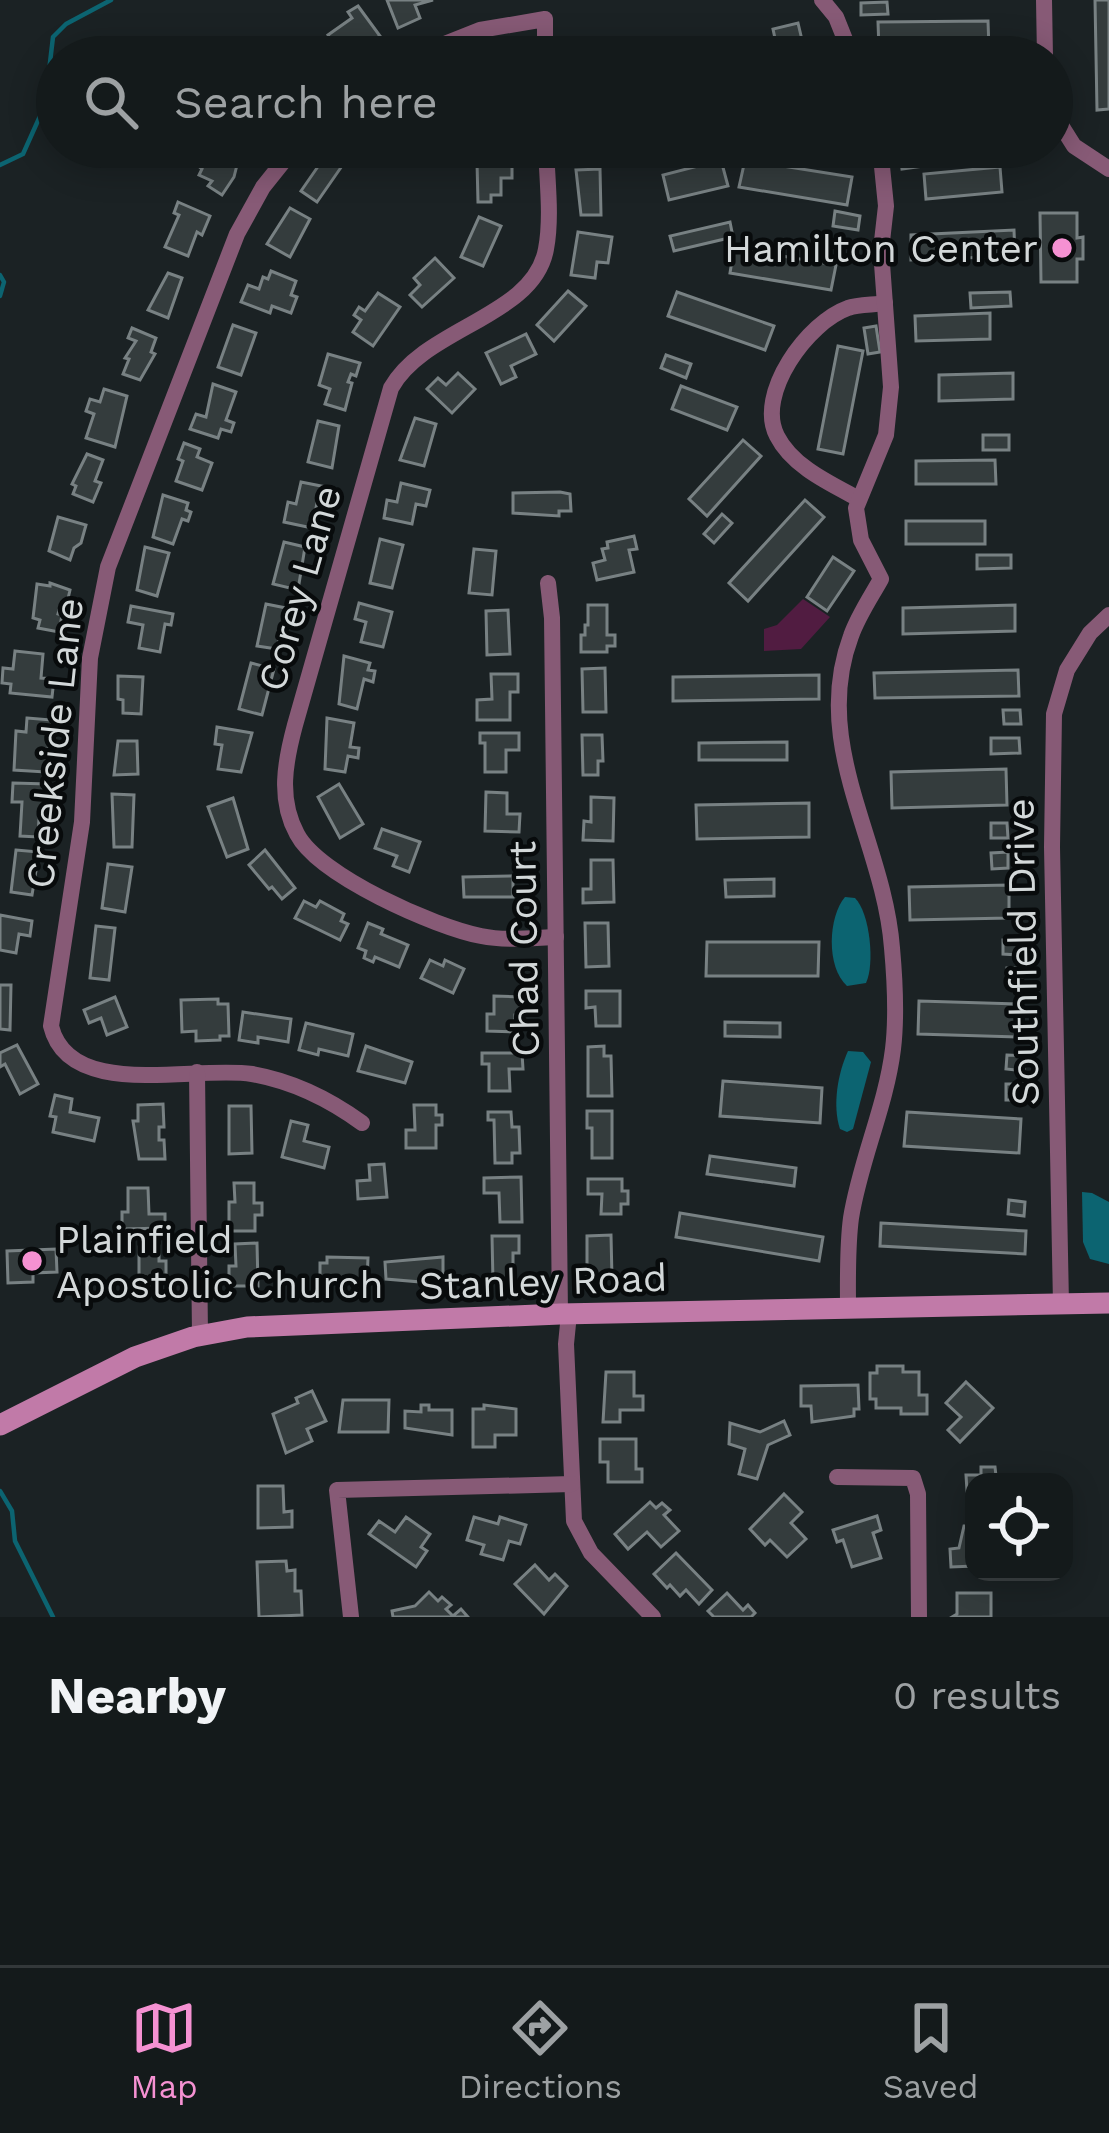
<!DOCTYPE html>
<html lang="en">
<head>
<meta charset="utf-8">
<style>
	body { margin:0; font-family:"Work Sans",sans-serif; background:#212728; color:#f1f3f6 }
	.controls { position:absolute; right:36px; bottom:36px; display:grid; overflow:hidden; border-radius:24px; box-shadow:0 6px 30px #0003 }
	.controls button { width:108px; height:108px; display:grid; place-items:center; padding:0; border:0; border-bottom:3px solid #33383a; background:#141a1b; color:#f1f3f6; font:60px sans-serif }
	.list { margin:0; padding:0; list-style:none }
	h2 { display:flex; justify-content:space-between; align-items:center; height:156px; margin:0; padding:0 48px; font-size:51px }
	h2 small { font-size:39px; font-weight:400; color:#9da1a3 }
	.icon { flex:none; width:66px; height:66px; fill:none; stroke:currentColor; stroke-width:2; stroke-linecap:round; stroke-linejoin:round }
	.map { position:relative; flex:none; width:1109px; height:1617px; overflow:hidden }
	.search { position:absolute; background:#141a1b; box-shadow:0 6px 30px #0003; left:36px; right:36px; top:36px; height:132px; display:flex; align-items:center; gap:30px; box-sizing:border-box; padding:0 42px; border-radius:66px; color:#9da1a3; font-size:45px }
	.sheet { height:348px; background:#141a1b }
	nav { display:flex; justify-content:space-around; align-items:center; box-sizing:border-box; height:168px; border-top:3px solid #33383a; background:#141a1b; font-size:33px; color:#9da1a3 }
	nav a { display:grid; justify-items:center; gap:6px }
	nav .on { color:#f591d2 }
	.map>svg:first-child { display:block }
	.green { fill:#511c41 }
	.water { fill:#0c6471 }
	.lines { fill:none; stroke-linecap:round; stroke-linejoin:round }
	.stream { stroke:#0c6471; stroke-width:4.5 }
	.building { fill:#343c3d; stroke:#788183; stroke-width:3 }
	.street { stroke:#875a76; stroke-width:16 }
	.secondary { stroke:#c17aa8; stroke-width:21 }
	.poi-dot { fill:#f591d2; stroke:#080b0c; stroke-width:4.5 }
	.labels { text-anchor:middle; stroke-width:9; stroke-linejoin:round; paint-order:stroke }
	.poi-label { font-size:39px; fill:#d3d8d9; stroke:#080b0c; text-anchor:end }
	.street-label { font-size:39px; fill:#d3d8d9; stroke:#080b0c }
</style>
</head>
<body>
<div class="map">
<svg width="1109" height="1617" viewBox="0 0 1109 1617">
	<rect width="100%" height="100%" fill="#1b2224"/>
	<polygon class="green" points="803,599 830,617 801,649 764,651 764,629 777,625"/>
	<g class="water">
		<path d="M845,897L855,898C870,913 875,964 866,983L847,986C826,967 828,917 845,897Z"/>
		<path d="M848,1051L863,1052L871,1062L853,1129L847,1132L840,1129C832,1105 838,1073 848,1051Z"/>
		<polygon points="1082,1192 1092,1193 1109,1202 1109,1264 1090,1259 1083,1242"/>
	</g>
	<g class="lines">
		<g class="stream">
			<polyline points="0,165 23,154 45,105 53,37 66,24 111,0"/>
			<polyline points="0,275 4,282 0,296"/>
			<polyline points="0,1491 12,1511 15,1541 53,1617"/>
		</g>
	</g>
	<g class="building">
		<polygon points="387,0 433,0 415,5 420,18 398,28"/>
		<polygon points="1095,0 1109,0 1109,109 1097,110"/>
		<polygon points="887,2 888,14 861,15 861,3"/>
		<polygon points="358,6 380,36 341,55 328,35 352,18 348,12"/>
		<polygon points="988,21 989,49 879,50 878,22"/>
		<polygon points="798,23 806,57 779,57 773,29"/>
		<polygon points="985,147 1011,147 1012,157 987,159"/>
		<polygon points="218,148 238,161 234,177 222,195 208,186 212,181 199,175 202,169 197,165 206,150 214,155"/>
		<polygon points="922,151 924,166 902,169 900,154"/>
		<polygon points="326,155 342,166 317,202 301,191"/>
		<polygon points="721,160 728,186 669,200 663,175"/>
		<polygon points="745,160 852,177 847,205 739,187"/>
		<polygon points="512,161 512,178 501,178 501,195 491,195 491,202 478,202 477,162"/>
		<polygon points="1000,167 1002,192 926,199 924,174"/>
		<polygon points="600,169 601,215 581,215 576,170"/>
		<polygon points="178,202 210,216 202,235 197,232 188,256 165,247 179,215 174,213"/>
		<polygon points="290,208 310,219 290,257 267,244"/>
		<polygon points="835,211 860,216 858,230 833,226"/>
		<polygon points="1040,213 1077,213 1077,238 1083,237 1083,259 1077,259 1077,282 1041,282"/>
		<polygon points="479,217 501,226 483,266 461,257"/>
		<polygon points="730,222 733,237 674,251 670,236"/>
		<polygon points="1014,230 1015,256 911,260 911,235"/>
		<polygon points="578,232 612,237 608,263 597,262 595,278 571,275"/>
		<polygon points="734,248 836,265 831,290 730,273"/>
		<polygon points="435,258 454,278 422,307 410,295 420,285 414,278"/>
		<polygon points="271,271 296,281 291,295 297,297 291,313 272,306 270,313 241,302 248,285 259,289 263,277 268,279"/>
		<polygon points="168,273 182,278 168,318 148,310"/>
		<polygon points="568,291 586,306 554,341 537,325"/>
		<polygon points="677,292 774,326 765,350 668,316"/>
		<polygon points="1010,292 1011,306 971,308 970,293"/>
		<polygon points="378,293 400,307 373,346 353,332 361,320 354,315 359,307 365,311"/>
		<polygon points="990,313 990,339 916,341 915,316"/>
		<polygon points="233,325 256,333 241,375 218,367"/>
		<polygon points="876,326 880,352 868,354 864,328"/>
		<polygon points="132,328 156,338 151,352 155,354 140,380 123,374 129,359 125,358 136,341 128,338"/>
		<polygon points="526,334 536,354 511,366 516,377 501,384 486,353"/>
		<polygon points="838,346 863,351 843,454 818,449"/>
		<polygon points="328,354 360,363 356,376 351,374 348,382 352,383 345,410 325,404 330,389 319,385"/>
		<polygon points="666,355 691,364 686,378 661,368"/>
		<polygon points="458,373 475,389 452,413 427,389 438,378 446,385"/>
		<polygon points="1013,373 1013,399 939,401 939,375"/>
		<polygon points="213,384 236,392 226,420 234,423 231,432 221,429 218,438 190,429 196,414 206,417"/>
		<polygon points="681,386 737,407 727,430 672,409"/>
		<polygon points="104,389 127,396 115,447 86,438 94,414 86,411 90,399 100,402"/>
		<polygon points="415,418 436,424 424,466 400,460"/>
		<polygon points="318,421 339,426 332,468 308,462"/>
		<rect x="983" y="435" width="26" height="15"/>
		<polygon points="743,440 761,456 707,516 689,499"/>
		<polygon points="184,443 200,449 197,457 212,463 202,490 176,481 183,461 178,459"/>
		<polygon points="87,454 103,460 95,481 101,483 93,502 73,494 76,486 72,484"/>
		<polygon points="995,460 996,484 916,484 916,461"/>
		<polygon points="301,482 326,487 322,504 317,503 312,528 284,522 288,502 296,504"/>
		<polygon points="401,483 430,490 426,506 416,504 412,524 384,518 387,500 397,502"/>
		<polygon points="560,492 570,494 571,511 559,511 559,516 513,513 513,493"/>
		<polygon points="163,495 188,503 186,510 191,512 188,521 182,519 173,544 153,537"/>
		<polygon points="805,500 824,517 748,601 729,583"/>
		<polygon points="722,514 732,523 714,543 704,534"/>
		<polygon points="58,517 86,525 81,543 74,548 70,560 49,551"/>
		<rect x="906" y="521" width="79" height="23"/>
		<polygon points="634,536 637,549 629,550 634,572 597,580 593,563 605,560 602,549 608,548 607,542"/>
		<polygon points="380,539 403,545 392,588 370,583"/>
		<polygon points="284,542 305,547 298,590 273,584"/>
		<polygon points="145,547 169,553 157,596 137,590"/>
		<polygon points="474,549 496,551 492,595 469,593"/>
		<polygon points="977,555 1011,555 1011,568 977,569"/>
		<polygon points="833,557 854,571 827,611 807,597"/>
		<polygon points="50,583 70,590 67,603 63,602 59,610 58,614 62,615 59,632 38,628 40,620 33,618 37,584 50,586"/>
		<polygon points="359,603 392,612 383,647 361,642 366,622 355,619"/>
		<polygon points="266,604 291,609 288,626 282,625 277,649 257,646"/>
		<polygon points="588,605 607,605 607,635 615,635 615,646 607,646 607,652 581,652 581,635 585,635 585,625 588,625"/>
		<polygon points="1015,605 1015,631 903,634 903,608"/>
		<polygon points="131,606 173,614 171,625 165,624 160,652 139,648 143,625 128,622"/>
		<polygon points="508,610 510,654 487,655 486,611"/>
		<polygon points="15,651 43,654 41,678 54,679 52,697 10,693 11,684 2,683 3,668 13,669"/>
		<polygon points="344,656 370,663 368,670 375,671 373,682 364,679 357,709 339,704"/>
		<polygon points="251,663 274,669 262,715 239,709"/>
		<polygon points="605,668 606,712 583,712 582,669"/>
		<polygon points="1018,670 1019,696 875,698 874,673"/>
		<polygon points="491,674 518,674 518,692 510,692 510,720 477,720 477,700 492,699"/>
		<polygon points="819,675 819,699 673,701 673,677"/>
		<polygon points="118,676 143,677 141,714 123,713 123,700 118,699"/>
		<polygon points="1003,710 1020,710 1021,724 1004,724"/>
		<polygon points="27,718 52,720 45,772 14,770 16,731 26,732"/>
		<polygon points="327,718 354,723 350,747 359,748 358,758 348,756 345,772 325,769"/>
		<polygon points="217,727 252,733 241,772 218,769 222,745 215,744"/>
		<polygon points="480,733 519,733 519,750 506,750 506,772 485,772 485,743 480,743"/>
		<polygon points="582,735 602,735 603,761 598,761 598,775 583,775"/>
		<polygon points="991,738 1019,738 1020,753 991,754"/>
		<polygon points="118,741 137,741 138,774 114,775"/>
		<polygon points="787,742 787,760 699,760 699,743"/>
		<polygon points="1006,769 1007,805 892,808 891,772"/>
		<polygon points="13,783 47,784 45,819 39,818 38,837 20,836 22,802 12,802"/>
		<polygon points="339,784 363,824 340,838 318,797"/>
		<polygon points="486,792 507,793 507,814 520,814 519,832 485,831"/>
		<polygon points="112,794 134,795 132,847 114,847"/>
		<polygon points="591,797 614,798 613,841 583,840 584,821 591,822"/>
		<polygon points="233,798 248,849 227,857 208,807"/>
		<polygon points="809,803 809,837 697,839 696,805"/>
		<polygon points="991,823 1007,823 1008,838 991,838"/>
		<polygon points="382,829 420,842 409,872 393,866 397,856 375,848"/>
		<polygon points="16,850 39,852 32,895 11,892"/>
		<polygon points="265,850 295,888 282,899 272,887 269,889 249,865"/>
		<polygon points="1008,852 1008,868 992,869 991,853"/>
		<polygon points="591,860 613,860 614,902 583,903 583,889 591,889"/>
		<polygon points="108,864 132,867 125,912 102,908"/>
		<polygon points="513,876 513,897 464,897 463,877"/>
		<polygon points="774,879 774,896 726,897 725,880"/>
		<polygon points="1009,885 1009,918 910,920 909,887"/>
		<polygon points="304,901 316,907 320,901 344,914 341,921 348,924 340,940 295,918"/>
		<polygon points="0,915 32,921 30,936 19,934 16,953 0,950"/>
		<polygon points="368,923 383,929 381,934 408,945 399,967 375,957 373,962 364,958 366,951 358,948"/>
		<polygon points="585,923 608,923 609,966 586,967"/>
		<polygon points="96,926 115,928 109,980 90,978"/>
		<polygon points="1003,940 1020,940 1019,955 1003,954"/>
		<polygon points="707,942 819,942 818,976 706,976"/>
		<polygon points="430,960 443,966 445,960 464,969 453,993 421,978"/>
		<rect x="1007" y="968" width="15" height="15"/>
		<polygon points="0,985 11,985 10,1030 0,1029"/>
		<polygon points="586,991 620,991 620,1026 596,1026 595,1007 586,1008"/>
		<polygon points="494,996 521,997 521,1015 515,1015 515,1032 487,1031 487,1014 494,1014"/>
		<polygon points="115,997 127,1027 107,1035 101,1018 89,1023 84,1010"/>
		<polygon points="218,999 218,1004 228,1004 229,1036 220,1036 220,1040 196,1041 196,1031 182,1032 181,1000"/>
		<polygon points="919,1001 1020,1004 1019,1037 918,1034"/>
		<polygon points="243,1012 291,1019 288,1042 258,1037 258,1043 239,1040"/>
		<polygon points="725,1022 780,1023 780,1037 725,1036"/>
		<polygon points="306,1023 353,1034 348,1056 319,1049 318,1055 299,1050"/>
		<polygon points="17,1045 38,1084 20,1094 5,1064 0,1067 0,1053"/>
		<polygon points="366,1046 412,1062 405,1083 358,1071"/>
		<polygon points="604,1046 604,1056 611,1056 612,1096 588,1096 588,1047"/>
		<polygon points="482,1053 522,1053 523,1069 509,1069 510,1091 489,1091 489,1064 482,1064"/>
		<polygon points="1007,1055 1025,1056 1024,1071 1006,1069"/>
		<polygon points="723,1081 822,1088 820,1123 720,1116"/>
		<rect x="1006" y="1084" width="18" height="16"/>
		<polygon points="55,1095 72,1099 70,1112 99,1118 94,1141 53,1132 56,1117 50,1116"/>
		<polygon points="163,1104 164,1127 159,1127 159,1140 164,1140 165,1159 139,1159 133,1121 138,1121 138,1105"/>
		<polygon points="414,1105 436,1105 436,1115 442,1115 442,1125 436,1125 436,1148 406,1148 406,1130 415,1130"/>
		<polygon points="229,1106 251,1106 252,1153 229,1154"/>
		<polygon points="587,1111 612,1111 612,1158 592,1158 592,1128 587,1128"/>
		<polygon points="488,1112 511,1112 512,1127 519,1127 520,1153 512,1153 512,1163 495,1163 494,1120 488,1120"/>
		<polygon points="907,1112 1021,1119 1019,1153 904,1146"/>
		<polygon points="291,1121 308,1125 304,1141 329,1147 324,1168 282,1157"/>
		<polygon points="710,1156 796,1168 794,1186 707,1174"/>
		<polygon points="384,1164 387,1197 358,1199 357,1181 370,1180 369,1165"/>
		<polygon points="521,1177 522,1222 500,1222 499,1193 484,1193 484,1178"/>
		<polygon points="588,1179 622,1179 622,1191 628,1191 628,1204 621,1204 621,1214 601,1214 602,1194 588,1194"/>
		<polygon points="234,1183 254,1183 254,1203 262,1203 262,1215 255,1215 255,1231 229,1231 229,1202 235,1202"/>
		<polygon points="128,1188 148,1188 149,1214 165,1214 165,1228 122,1229 122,1212 128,1212"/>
		<polygon points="1009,1200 1025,1202 1024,1216 1008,1214"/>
		<polygon points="680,1213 823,1237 819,1261 676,1237"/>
		<polygon points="881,1223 1026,1231 1025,1254 880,1246"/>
		<polygon points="611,1235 612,1278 587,1279 587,1236"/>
		<polygon points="492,1236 519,1236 519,1253 513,1253 513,1281 493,1282"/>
		<polygon points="257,1243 258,1286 229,1286 229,1266 236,1266 235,1244"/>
		<polygon points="159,1246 159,1261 166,1261 166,1283 144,1284 144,1276 139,1276 139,1247"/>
		<polygon points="56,1249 57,1272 33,1273 33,1282 8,1283 7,1251"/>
		<polygon points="327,1257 368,1258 367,1281 320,1283 320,1263 327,1263"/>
		<polygon points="443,1257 443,1277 433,1277 433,1283 386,1279 385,1262"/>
		<polygon points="877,1366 903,1366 903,1372 919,1372 919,1395 927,1395 927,1414 901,1414 901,1408 876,1408 876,1399 870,1399 870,1373 877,1373"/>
		<polygon points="606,1372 634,1372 634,1396 643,1396 643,1410 620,1410 620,1422 603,1422"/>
		<polygon points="966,1382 993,1408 960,1442 948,1430 961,1417 946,1403"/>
		<polygon points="858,1385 859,1409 854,1409 854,1416 812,1422 811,1406 801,1406 801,1386"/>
		<polygon points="312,1391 326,1421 307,1429 312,1441 286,1453 273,1414 298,1403 296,1398"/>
		<polygon points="343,1400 389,1400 388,1432 339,1432"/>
		<polygon points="421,1405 429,1405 429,1410 452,1410 452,1435 405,1428 405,1411 421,1412"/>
		<polygon points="484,1405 516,1409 516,1435 495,1435 495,1447 473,1447 473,1409 484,1409"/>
		<polygon points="784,1421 790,1435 768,1445 757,1479 739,1474 745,1449 729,1444 730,1423 760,1432"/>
		<polygon points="600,1439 636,1439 636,1469 642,1469 642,1482 608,1482 608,1462 600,1462"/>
		<polygon points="981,1467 995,1467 996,1476 991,1476 991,1482 974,1482 974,1505 970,1505 973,1491 967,1491 966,1475 981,1475"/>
		<polygon points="258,1486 283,1486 284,1512 292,1511 292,1527 258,1528"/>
		<polygon points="784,1494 802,1512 791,1523 806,1539 787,1557 770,1540 765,1545 750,1529"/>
		<polygon points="650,1502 656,1508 662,1503 670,1510 664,1515 679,1531 661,1547 647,1532 628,1549 615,1534"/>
		<polygon points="877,1516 881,1530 873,1533 881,1558 852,1567 843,1540 837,1542 833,1530"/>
		<polygon points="406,1517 430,1534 421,1547 427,1551 416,1567 369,1534 379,1521 395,1532"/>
		<polygon points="474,1517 498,1524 500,1517 526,1525 520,1544 509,1541 503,1560 481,1554 484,1545 467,1540"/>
		<polygon points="964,1526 974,1526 974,1566 951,1567 950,1549 959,1548"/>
		<polygon points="676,1553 712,1590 699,1604 686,1590 680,1596 670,1585 667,1588 654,1574"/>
		<polygon points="286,1561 287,1571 295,1570 295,1591 301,1591 302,1615 259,1617 257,1562"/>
		<polygon points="535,1565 549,1580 555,1574 567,1586 544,1614 515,1584"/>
		<polygon points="429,1592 438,1601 442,1597 451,1605 446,1609 453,1616 461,1609 468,1617 393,1617 392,1611 415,1606"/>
		<polygon points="727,1593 743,1610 748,1605 755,1613 751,1617 714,1617 708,1611"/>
		<polygon points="957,1593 991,1593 991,1617 952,1617 957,1614"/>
	</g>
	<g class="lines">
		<g class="street">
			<polyline points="822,0 836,17 852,57"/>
			<polyline points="1044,0 1045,57"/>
			<polyline points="412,57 480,30 545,19 545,57"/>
			<polyline points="1052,111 1074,146 1109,169"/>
			<path d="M295,147L263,187L237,234L108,567L90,658L82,822L51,1026C69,1101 194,1065 252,1074C292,1081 329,1099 362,1123"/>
			<path d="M546,147C547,180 552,217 546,249C534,317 425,327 391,388L295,725C285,762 278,799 297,834C319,876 435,927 481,936C505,941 531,938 556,937"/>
			<path d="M857,498C829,483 792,466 777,436C755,394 808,322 848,308C858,304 874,305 885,303"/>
			<polyline points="548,583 552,618 560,1314"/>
			<polyline points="197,1072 200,1335"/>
			<polyline points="1061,1304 1052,847 1054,714 1067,670 1090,633 1109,615"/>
			<path d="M848,1310C848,1279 847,1248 851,1218C860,1161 886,1106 893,1049C897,1016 895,981 892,948C884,841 810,745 851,636C858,616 871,597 881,579L861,540L856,508L886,435L891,387L881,250L886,206L880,147"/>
			<polyline points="569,1314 566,1344 574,1521 591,1553 653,1617"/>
			<polyline points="837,1477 913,1478 918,1494 919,1617"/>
			<polyline points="351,1617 337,1490 572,1484"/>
		</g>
		<polyline class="secondary" points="0,1425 135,1357 193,1337 247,1327 560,1314 1109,1303"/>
	</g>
	<g class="poi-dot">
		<circle cx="1062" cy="248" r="12"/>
		<circle cx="32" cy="1261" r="12"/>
	</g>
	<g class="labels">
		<g class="poi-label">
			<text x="1038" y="262">Hamilton Center</text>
			<text x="56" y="1253" text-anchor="start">Plainfield<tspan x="56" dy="45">Apostolic Church</tspan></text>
		</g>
		<g class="street-label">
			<text transform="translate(299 588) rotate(-74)" y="14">Corey Lane</text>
			<text transform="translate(54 743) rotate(-84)" y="14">Creekside Lane</text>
			<text transform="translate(523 949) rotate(-91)" y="14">Chad Court</text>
			<text transform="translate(1022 952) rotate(-91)" y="14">Southfield Drive</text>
			<text transform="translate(543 1281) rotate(-2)" y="14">Stanley Road</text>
		</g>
	</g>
</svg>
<div class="controls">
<button><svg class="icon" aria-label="locate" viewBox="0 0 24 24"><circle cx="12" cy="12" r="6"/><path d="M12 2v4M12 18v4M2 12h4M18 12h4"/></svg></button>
</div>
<div class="search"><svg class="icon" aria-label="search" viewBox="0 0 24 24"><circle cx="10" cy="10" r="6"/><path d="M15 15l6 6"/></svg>Search here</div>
</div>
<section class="sheet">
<h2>Nearby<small>0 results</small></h2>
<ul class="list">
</ul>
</section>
<nav>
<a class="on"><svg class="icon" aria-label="map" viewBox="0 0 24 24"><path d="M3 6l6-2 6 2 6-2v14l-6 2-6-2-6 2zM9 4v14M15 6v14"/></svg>Map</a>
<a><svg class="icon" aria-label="directions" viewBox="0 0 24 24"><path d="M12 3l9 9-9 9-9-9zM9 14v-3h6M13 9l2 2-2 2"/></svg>Directions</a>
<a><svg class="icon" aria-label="saved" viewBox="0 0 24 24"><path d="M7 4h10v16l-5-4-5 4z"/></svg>Saved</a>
</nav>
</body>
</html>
